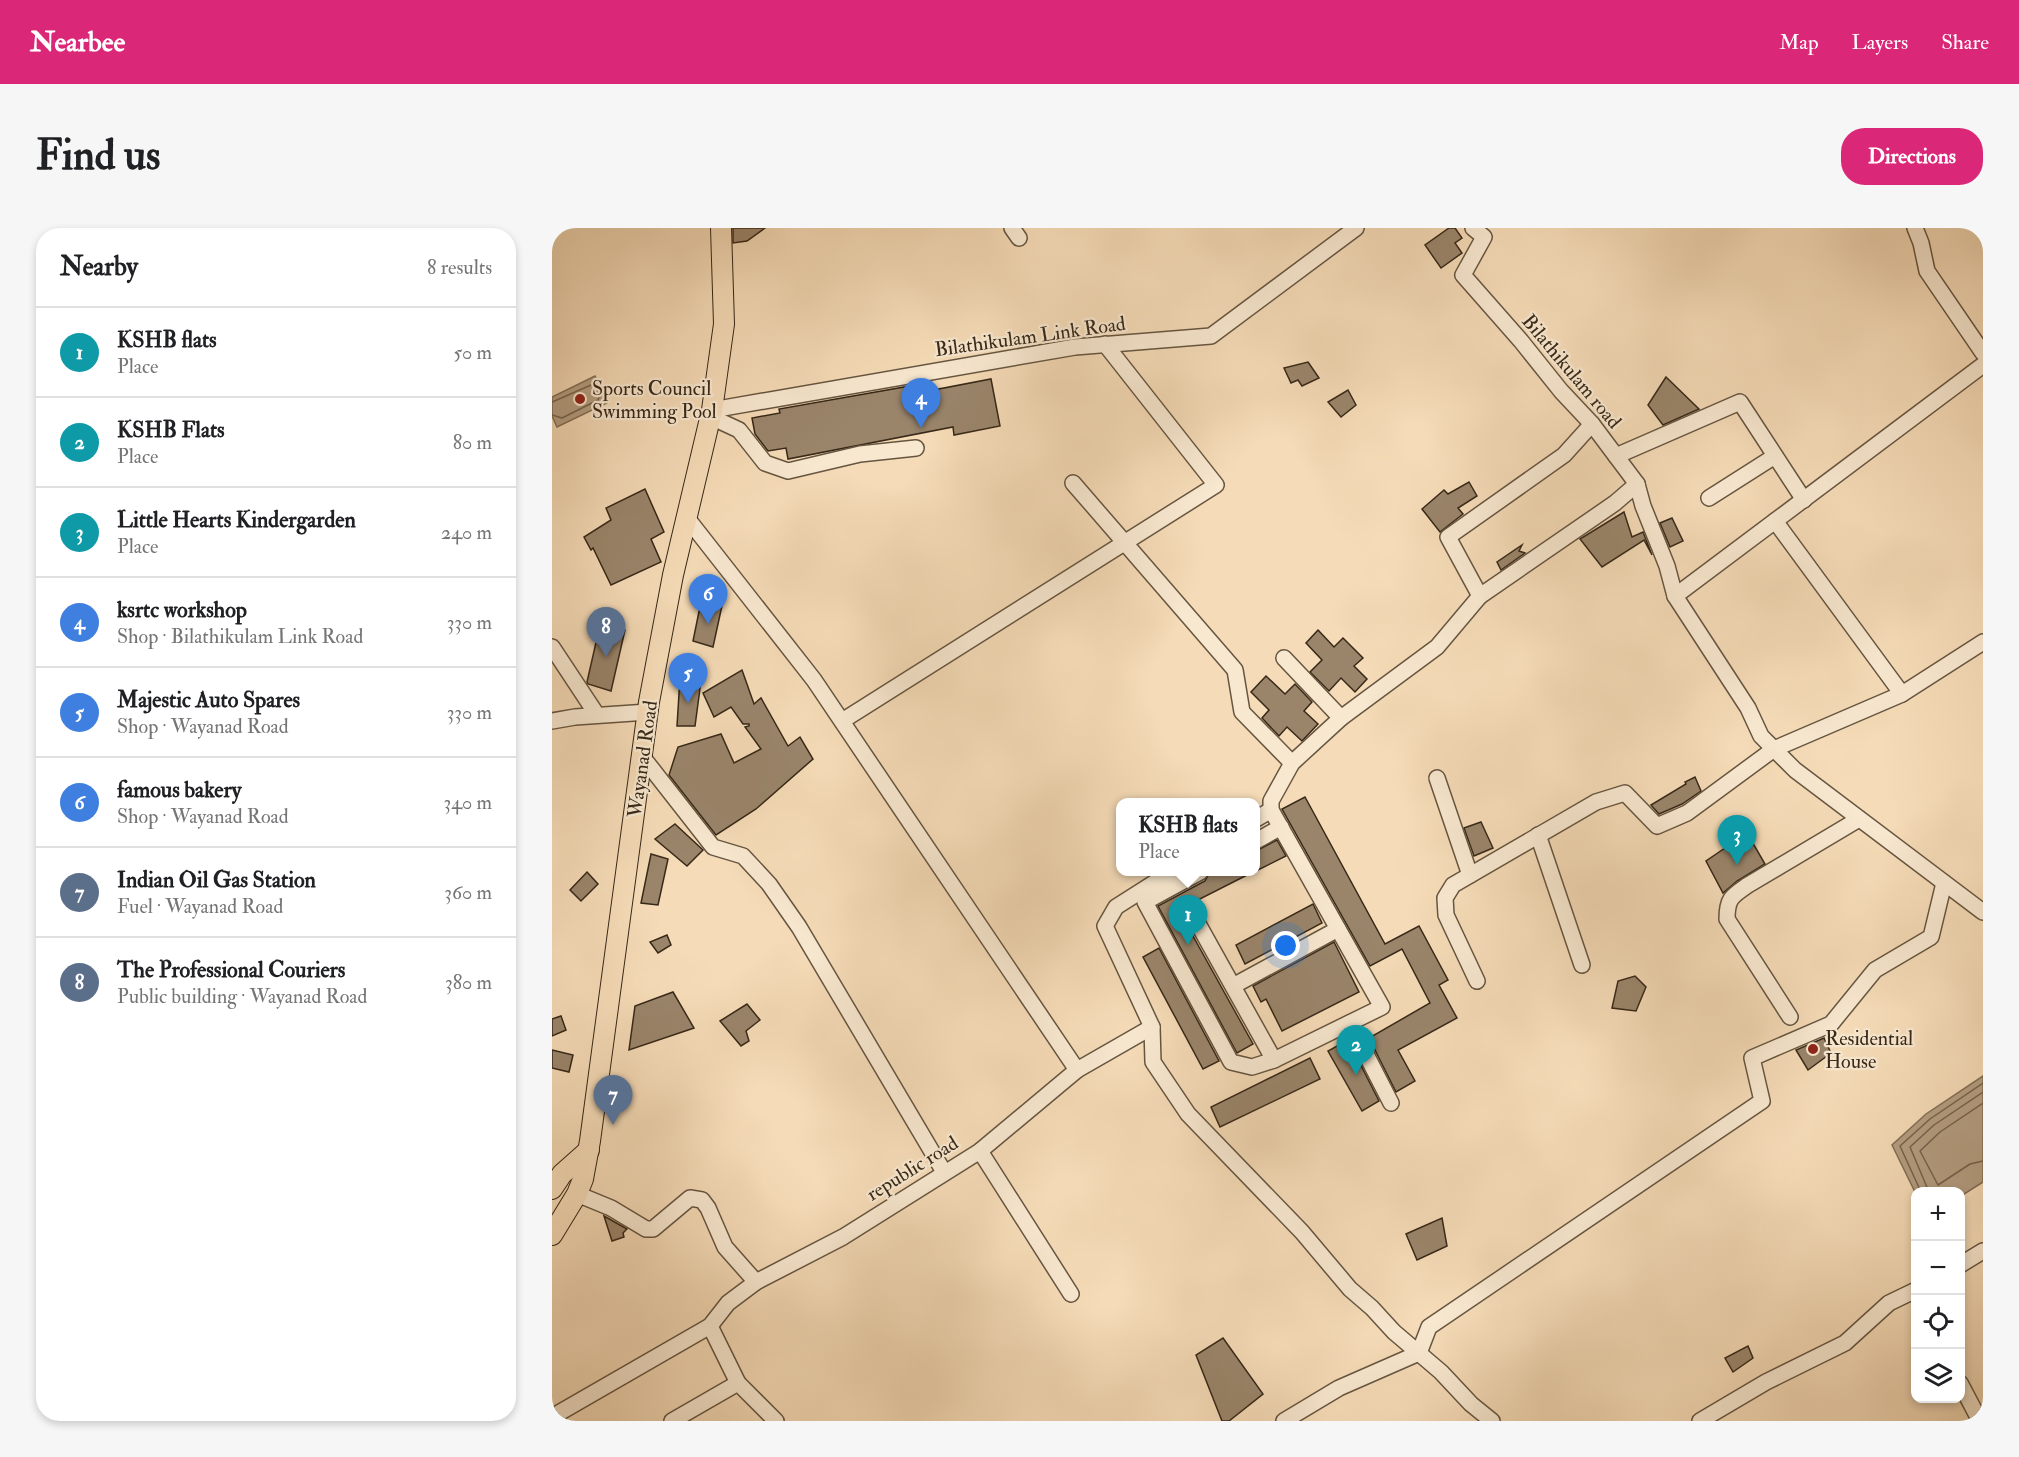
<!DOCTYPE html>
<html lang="en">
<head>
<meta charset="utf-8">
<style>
	body { margin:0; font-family:"IM FELL Double Pica",serif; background:#f6f6f6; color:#202124 }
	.controls { position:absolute; right:18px; bottom:18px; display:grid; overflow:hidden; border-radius:12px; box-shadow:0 3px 9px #0003 }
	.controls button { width:54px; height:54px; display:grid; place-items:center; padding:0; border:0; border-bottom:2px solid #e0e0e0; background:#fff; color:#202124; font:30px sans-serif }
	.you { position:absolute; left:734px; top:718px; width:21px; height:21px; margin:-15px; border:4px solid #fff; border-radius:50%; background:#1a73e8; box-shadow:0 0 0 9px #1a73e833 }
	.badge { display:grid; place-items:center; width:39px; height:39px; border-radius:50%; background:#db2777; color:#fff; font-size:20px; font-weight:700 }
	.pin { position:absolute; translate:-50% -50px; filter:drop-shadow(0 2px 3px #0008) }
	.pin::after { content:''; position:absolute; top:32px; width:21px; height:18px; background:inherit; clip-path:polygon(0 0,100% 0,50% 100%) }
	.popup { position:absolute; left:564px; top:570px; width:144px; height:78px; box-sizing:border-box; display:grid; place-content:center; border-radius:12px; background:#fff; filter:drop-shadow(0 2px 4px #0005); font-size:20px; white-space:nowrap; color:#757577 }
	.popup b { font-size:22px; color:#202124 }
	.popup::after { content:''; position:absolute; left:50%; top:100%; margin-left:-12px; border:12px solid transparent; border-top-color:#fff }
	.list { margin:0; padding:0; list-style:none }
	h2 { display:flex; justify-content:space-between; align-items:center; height:78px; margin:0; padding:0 24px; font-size:26px }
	h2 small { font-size:20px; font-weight:400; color:#757577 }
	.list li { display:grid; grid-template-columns:39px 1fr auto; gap:18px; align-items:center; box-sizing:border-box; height:90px; padding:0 24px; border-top:2px solid #e0e0e0 }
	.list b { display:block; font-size:22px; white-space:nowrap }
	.list p { margin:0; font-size:20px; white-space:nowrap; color:#757577 }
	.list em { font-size:20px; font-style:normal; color:#757577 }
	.icon { flex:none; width:33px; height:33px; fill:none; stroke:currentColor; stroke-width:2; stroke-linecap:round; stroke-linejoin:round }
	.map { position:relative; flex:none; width:1431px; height:1193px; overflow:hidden; border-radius:24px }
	header { display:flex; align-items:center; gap:36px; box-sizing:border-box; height:84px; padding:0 30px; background:#db2777; color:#fff }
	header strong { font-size:28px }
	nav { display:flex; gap:33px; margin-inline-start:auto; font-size:21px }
	.intro { display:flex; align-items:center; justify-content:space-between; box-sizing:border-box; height:144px; padding:0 36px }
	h1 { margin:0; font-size:42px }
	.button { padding:15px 27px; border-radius:24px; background:#db2777; color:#fff; font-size:21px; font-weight:700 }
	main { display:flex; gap:36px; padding:0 36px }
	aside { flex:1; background:#fff; border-radius:24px; box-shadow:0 3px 9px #0003 }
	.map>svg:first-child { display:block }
	.water { fill:#b49e81; stroke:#826f57; stroke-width:1.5 }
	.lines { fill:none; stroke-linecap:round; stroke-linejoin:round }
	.shore { stroke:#76634c; stroke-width:1.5 }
	.building { fill:#9a856b; stroke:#372818; stroke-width:1.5 }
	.minor-casing { stroke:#665540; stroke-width:18 }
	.major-casing { stroke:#372818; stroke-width:22 }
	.minor { stroke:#f8e8d0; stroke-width:15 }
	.major { stroke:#f5dbb7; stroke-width:20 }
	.poi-dot { fill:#8f2418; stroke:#f8e8d0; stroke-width:2 }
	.labels { text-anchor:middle; stroke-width:4.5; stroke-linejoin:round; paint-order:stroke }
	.street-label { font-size:20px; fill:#372818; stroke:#f8e8d0 }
	.poi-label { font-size:20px; fill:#372818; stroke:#f8e8d0; text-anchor:start }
</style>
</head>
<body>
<header>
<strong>Nearbee</strong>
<nav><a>Map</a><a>Layers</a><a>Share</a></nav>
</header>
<div class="intro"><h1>Find us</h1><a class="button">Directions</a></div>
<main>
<aside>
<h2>Nearby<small>8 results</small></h2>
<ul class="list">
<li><span class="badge" style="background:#0f9aa8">1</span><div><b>KSHB flats</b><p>Place</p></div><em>50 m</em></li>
<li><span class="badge" style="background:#0f9aa8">2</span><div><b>KSHB Flats</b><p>Place</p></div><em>80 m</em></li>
<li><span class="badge" style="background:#0f9aa8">3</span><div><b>Little Hearts Kindergarden</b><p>Place</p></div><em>240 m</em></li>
<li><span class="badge" style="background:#3f7fe0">4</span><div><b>ksrtc workshop</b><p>Shop · Bilathikulam Link Road</p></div><em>330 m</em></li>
<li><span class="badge" style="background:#3f7fe0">5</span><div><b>Majestic Auto Spares</b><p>Shop · Wayanad Road</p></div><em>330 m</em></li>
<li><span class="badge" style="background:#3f7fe0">6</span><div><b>famous bakery</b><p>Shop · Wayanad Road</p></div><em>340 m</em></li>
<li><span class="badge" style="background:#5c6f8a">7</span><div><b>Indian Oil Gas Station</b><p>Fuel · Wayanad Road</p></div><em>360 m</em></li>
<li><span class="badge" style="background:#5c6f8a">8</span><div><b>The Professional Couriers</b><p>Public building · Wayanad Road</p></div><em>380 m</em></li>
</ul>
</aside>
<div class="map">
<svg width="1431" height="1193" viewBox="0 0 1431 1193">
	<rect width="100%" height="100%" fill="#f5dbb7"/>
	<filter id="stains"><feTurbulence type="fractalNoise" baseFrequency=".00333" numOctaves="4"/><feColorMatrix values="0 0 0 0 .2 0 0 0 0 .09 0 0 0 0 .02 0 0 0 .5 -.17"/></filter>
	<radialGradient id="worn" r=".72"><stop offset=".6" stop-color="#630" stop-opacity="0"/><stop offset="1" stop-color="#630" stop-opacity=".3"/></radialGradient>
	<g class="water">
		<polygon points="43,148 57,174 5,199 0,188 0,169"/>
		<polygon points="1431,848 1431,954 1409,968 1408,964 1363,964 1340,917 1374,886"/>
	</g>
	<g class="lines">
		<g class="shore">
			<polyline points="0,174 39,157 42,158 47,169 46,172 10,190 0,187"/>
			<polyline points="1431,875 1388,904 1368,923 1386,957 1418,936 1431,933"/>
			<polyline points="1369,964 1348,918 1378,891 1431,855"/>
			<polyline points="1377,964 1358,919 1382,897 1431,864"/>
		</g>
	</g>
	<g class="building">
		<polygon points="181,0 213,0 195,13 181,15"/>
		<polygon points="897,0 903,0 910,10 903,15 910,25 889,40 873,17"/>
		<polygon points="756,134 767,150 750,158 746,152 739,155 732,140"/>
		<polygon points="1114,149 1147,181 1111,197 1096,177"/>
		<polygon points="439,151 448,198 402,207 401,199 236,231 234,220 216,223 203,206 200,190 228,185 227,181 375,155 376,163"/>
		<polygon points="796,162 804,177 789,189 776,174"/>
		<polygon points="917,254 925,268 906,280 911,286 888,304 870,281 892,262 896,266"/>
		<polygon points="93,261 112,304 99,311 109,334 59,357 41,320 39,322 32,309 59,292 54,280"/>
		<polygon points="1072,284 1080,309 1091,304 1100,327 1092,312 1050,339 1028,311"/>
		<polygon points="1120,290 1131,313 1118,319 1108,295"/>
		<polygon points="970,317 967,323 973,325 949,342 945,334"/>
		<polygon points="150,369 171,373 161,419 141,413"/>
		<polygon points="48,397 73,402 59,463 36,456 35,454"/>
		<polygon points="766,402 782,419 791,410 811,430 802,438 815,451 803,464 789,450 777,463 758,444 770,432 754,415"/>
		<polygon points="190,442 202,476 209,470 236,518 248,509 261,531 204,581 164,607 117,547 126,519 169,506 182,535 209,521 193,499 197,498 197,496 191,496 179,479 162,489 151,465"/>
		<polygon points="714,448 733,466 743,456 760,474 752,483 766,496 750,513 735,499 727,508 710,490 717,482 699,464"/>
		<polygon points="128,450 149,453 143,498 125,498"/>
		<polygon points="1143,549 1149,563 1130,576 1107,586 1099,577 1134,556 1133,554"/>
		<polygon points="753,569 833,716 867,698 896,752 887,757 905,790 846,822 863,853 844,864 817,810 878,775 850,721 818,738 730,581"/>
		<polygon points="929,594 941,620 922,628 912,600"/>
		<polygon points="123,596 151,622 135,638 103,611"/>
		<polygon points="1195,605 1213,636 1185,653 1171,665 1154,633"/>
		<polygon points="725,612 734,628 704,643 704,623"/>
		<polygon points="99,626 116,631 106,677 89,675"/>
		<polygon points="35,644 46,656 29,673 18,662"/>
		<polygon points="658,644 701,644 630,680 636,691 636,699 701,816 685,825 606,678 653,653"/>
		<polygon points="761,676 770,695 693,736 684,717"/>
		<polygon points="115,707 119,717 106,725 98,714"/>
		<polygon points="782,714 807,764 730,803 714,771 709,774 701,758"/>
		<polygon points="607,720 667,833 651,841 591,729"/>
		<polygon points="1083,748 1094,759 1084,783 1060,780 1066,753"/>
		<polygon points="121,764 142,800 77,822 83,778"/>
		<polygon points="195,776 208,792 194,803 197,813 189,818 168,793"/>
		<polygon points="9,788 14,802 0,808 0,791"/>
		<polygon points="1272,810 1279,825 1256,842 1244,822"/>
		<polygon points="796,812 827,873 810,883 776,823"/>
		<polygon points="0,822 21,827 17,844 0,840"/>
		<polygon points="758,830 768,851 668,899 659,879"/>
		<polygon points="52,988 75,1001 71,1005 72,1009 60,1013"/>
		<polygon points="890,990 895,1018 865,1032 854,1006"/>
		<polygon points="671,1110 711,1166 677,1193 670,1193 644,1127"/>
		<polygon points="1196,1118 1201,1130 1181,1144 1173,1130"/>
	</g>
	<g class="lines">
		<g class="minor-casing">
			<g id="minor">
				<polyline points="460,0 467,10"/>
				<polyline points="921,0 932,9 911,47 969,113 1009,163 1040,196 1064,228 1188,174 1252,272"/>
				<polyline points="1363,0 1369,15 1375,43 1431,125"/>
				<polyline points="160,182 523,119 659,108 804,0"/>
				<polyline points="159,189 187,202 213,235 236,243 308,226 364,220"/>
				<polyline points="1064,228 1085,256 1091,278 1115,338 1123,368 1196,480 1209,508 1243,542 1431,684"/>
				<polyline points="521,255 683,442 690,484 740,535"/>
				<polyline points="1157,270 1223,228"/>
				<polyline points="135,290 262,452 525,842 600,799"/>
				<polyline points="1223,293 1350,466"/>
				<polyline points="928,368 1063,275 1085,256"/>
				<polyline points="1123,368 1431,137"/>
				<polyline points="0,419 45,487"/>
				<polyline points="732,430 789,490 885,419 928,368 896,309 1012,227 1040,196"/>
				<polyline points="0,493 23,489 96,484"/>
				<polyline points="290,493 664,257 553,116"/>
				<polyline points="89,527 161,619 191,628 217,656 247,699 392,944"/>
				<polyline points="885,550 918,647"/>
				<polyline points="704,591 719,582 719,573 740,535 789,490"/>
				<polyline points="986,607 1030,737"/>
				<polyline points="704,613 729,599"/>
				<polyline points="619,644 564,679 553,698 600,799 601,834 636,886 750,1004 798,1061 820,1080 842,1104 889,1144 919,1176 940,1193"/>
				<polyline points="648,644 593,674 679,834 700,839 722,832"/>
				<polyline points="645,694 722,832 830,779 719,582"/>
				<polyline points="925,753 894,687 893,670 901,657 1044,574 1073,565 1105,598 1135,585 1222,521 1350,466 1431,414"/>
				<polyline points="681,758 786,701"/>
				<path d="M1238,789L1175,691C1175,670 1180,668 1196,657L1307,591"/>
				<polyline points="798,795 839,875"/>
				<polyline points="428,923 519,1066"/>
				<polyline points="25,966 59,980 94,1001 101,1001 138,970 150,972 156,980 173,1019 204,1054"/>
				<polyline points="1408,1037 1431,1023"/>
				<polyline points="158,1098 186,1155 224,1193"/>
				<polyline points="1408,1155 1428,1193"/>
				<polyline points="0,1189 158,1098 176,1075 204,1054 291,1009 428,923 525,842"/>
				<polyline points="120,1193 186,1155"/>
				<polyline points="732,1193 787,1160 867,1125 877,1099 1210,873 1200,830 1279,796 1323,742 1379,709 1392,655"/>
				<polyline points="1148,1193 1214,1154 1293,1115 1337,1075 1364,1062"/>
			</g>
		</g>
		<g class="major-casing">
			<g id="major">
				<polyline points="0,961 10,946 37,922"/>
				<polyline points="0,1007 25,966 31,951 38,913 97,474 121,347 160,182 172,96 169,0"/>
			</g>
		</g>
		<use href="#minor" class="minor"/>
		<use href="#major" class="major"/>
	</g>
	<g class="poi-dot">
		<circle cx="28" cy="171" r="6"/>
		<circle cx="1261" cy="821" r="6"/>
	</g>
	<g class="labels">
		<g class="street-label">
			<text transform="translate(478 108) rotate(-8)" y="7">Bilathikulam Link Road</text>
			<text transform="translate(1020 143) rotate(50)" y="7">Bilathikulam road</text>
			<text transform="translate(90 531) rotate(-82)" y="7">Wayanad Road</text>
			<text transform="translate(360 940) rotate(-32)" y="7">republic road</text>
		</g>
		<g class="poi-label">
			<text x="40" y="167">Sports Council<tspan x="40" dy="23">Swimming Pool</tspan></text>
			<text x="1273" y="817">Residential<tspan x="1273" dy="23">House</tspan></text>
		</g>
	</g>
	<rect width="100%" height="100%" filter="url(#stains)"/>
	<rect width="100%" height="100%" fill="url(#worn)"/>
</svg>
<div class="controls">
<button>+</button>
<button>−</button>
<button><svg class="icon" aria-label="locate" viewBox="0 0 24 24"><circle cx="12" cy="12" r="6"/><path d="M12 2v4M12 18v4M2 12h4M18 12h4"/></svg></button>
<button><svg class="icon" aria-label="layers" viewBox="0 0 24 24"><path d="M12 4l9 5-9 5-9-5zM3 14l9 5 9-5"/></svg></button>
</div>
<div class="you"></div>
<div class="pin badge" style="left:636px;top:717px;background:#0f9aa8">1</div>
<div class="popup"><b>KSHB flats</b>Place</div>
<div class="pin badge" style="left:804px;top:847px;background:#0f9aa8">2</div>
<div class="pin badge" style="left:1185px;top:637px;background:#0f9aa8">3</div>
<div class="pin badge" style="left:369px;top:200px;background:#3f7fe0">4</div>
<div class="pin badge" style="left:136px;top:475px;background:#3f7fe0">5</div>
<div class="pin badge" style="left:156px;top:396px;background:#3f7fe0">6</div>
<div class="pin badge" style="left:61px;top:897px;background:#5c6f8a">7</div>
<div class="pin badge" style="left:54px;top:429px;background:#5c6f8a">8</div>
</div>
</main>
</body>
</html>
